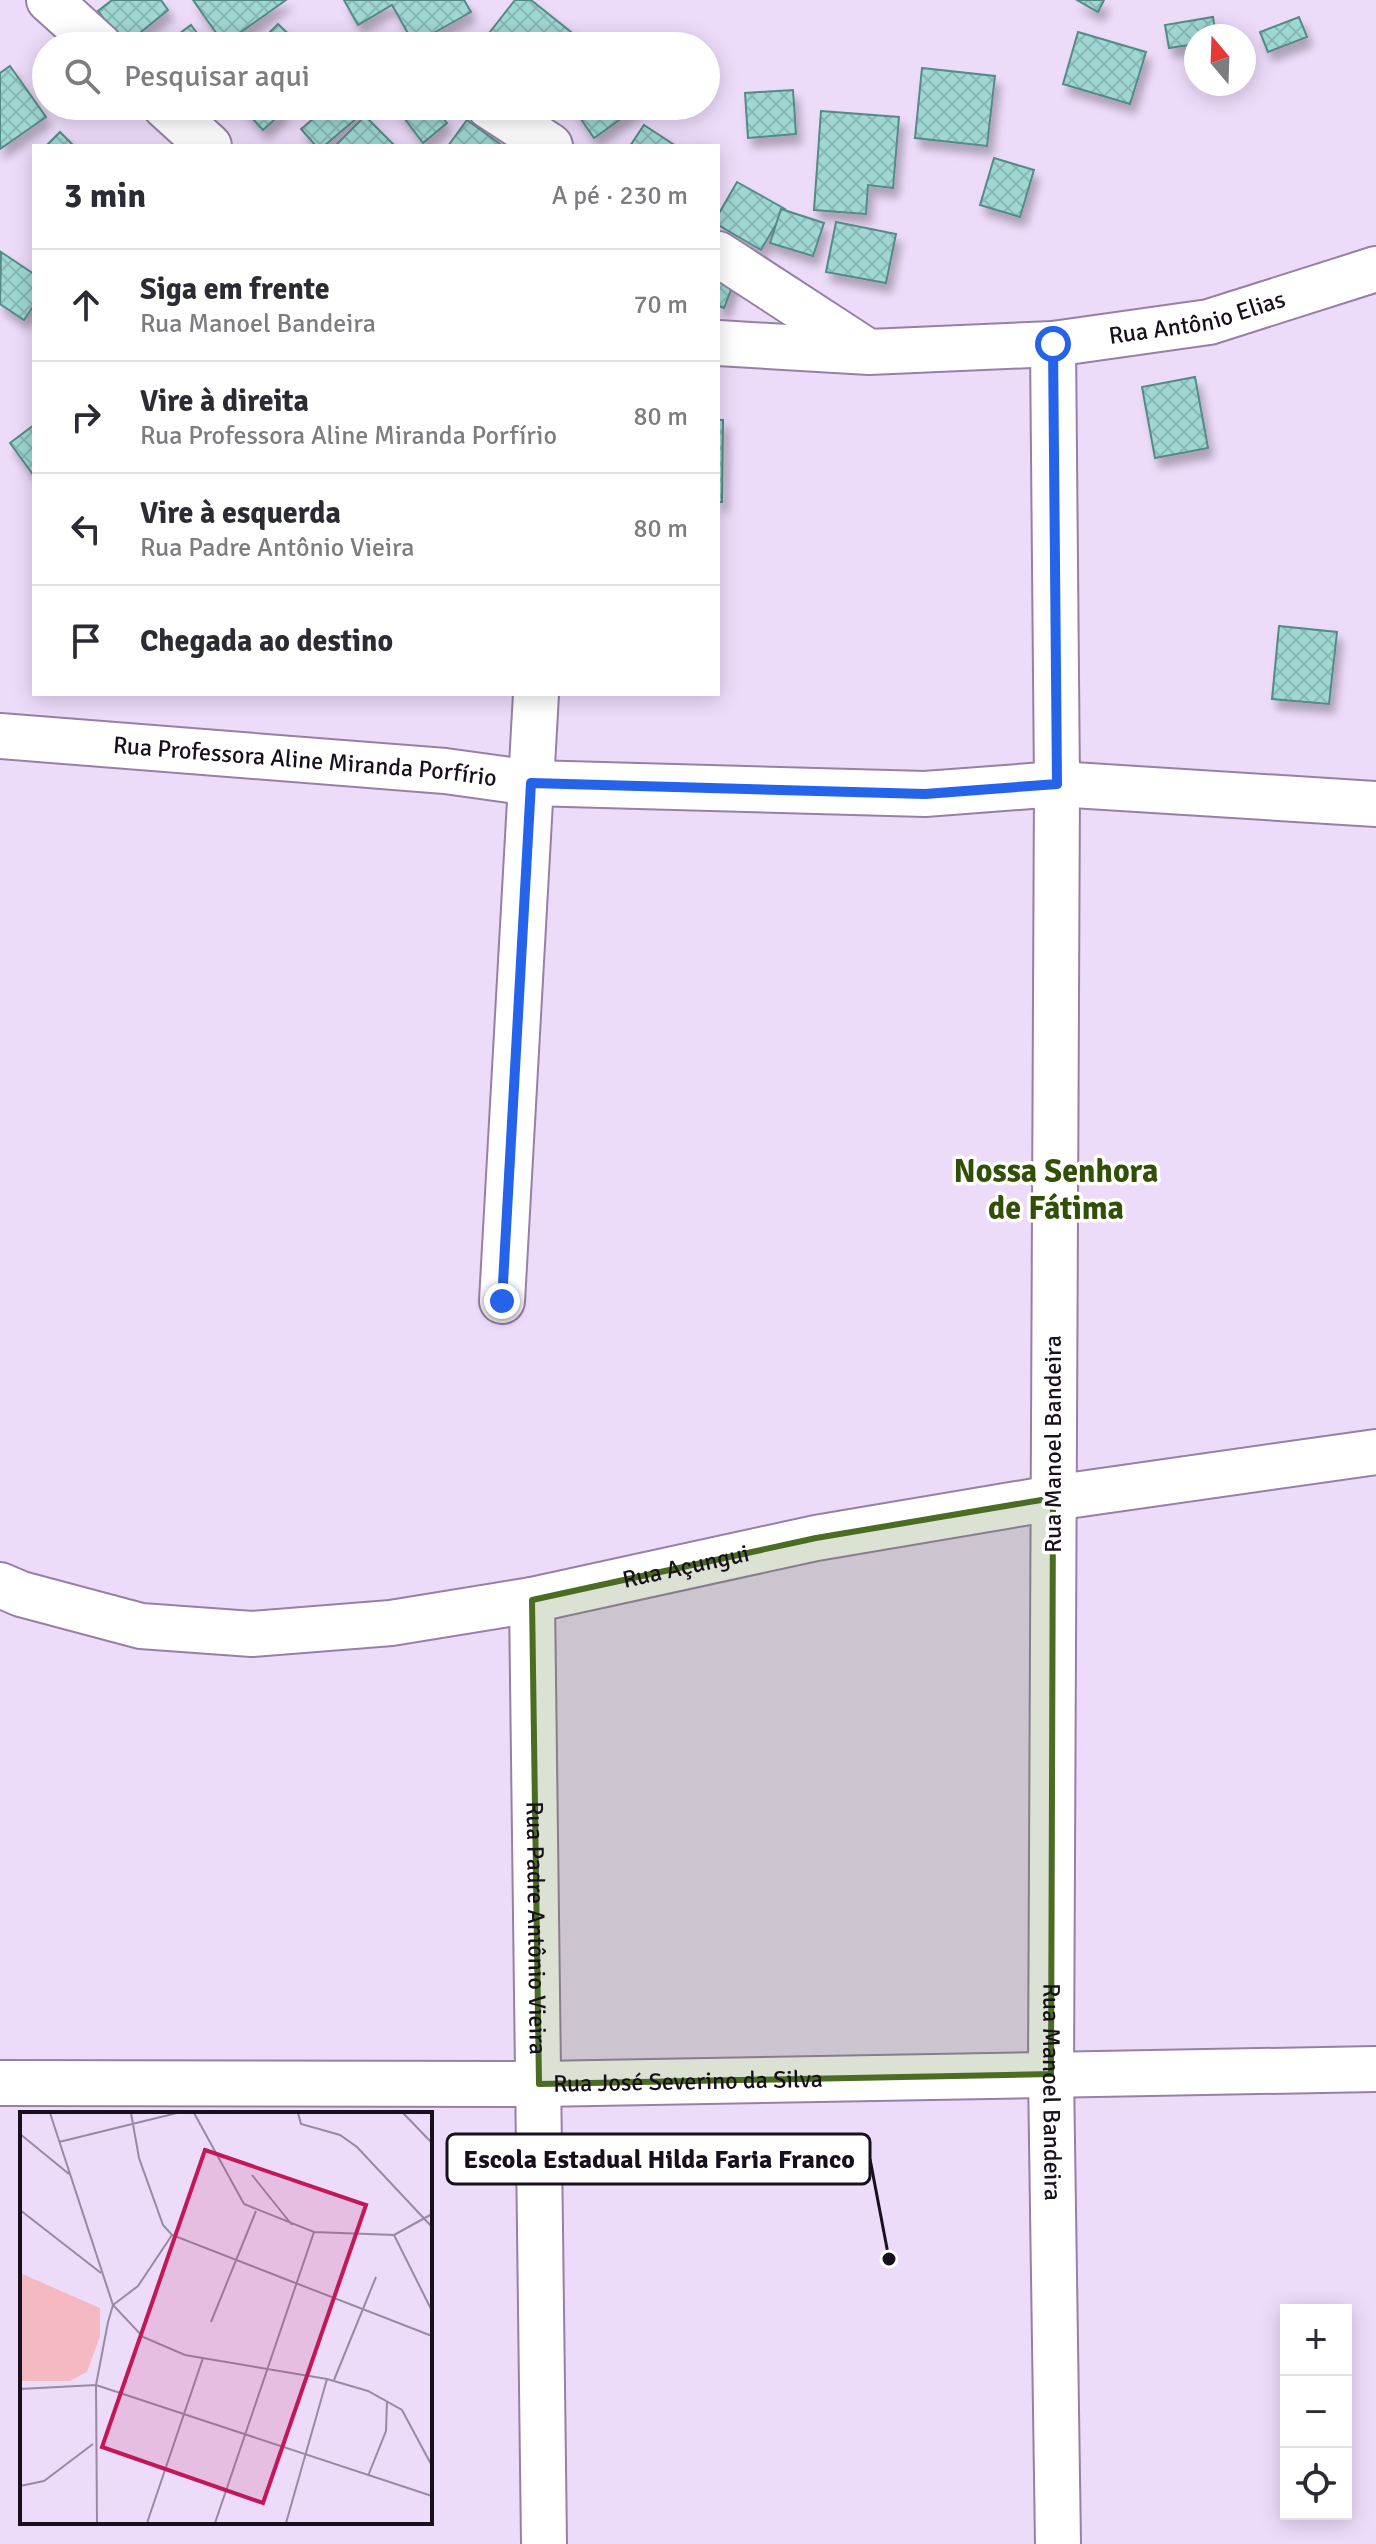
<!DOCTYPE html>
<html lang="pt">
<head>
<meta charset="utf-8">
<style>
	body { margin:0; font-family:Signika,sans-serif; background:#f7f7f7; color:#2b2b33 }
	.controls { position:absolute; right:24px; bottom:24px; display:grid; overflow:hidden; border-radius:0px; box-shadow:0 4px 20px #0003 }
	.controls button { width:72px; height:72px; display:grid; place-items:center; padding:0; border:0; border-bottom:2px solid #e1e1e2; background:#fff; color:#2b2b33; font:40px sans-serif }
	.compass { position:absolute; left:1184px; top:24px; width:72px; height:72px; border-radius:50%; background:#fff; box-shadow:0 4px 20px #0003; rotate:341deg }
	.stop { position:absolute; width:24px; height:24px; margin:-18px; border:6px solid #2563eb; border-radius:50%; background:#fff }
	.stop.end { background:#2563eb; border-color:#fff; box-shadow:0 2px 8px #0008 }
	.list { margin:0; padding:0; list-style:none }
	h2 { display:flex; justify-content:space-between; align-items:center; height:104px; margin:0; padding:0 32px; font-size:34px }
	h2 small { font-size:26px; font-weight:400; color:#7c7c81 }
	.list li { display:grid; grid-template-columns:52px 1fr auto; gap:24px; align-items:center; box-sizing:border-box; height:112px; padding:0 32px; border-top:2px solid #e1e1e2 }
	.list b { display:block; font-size:30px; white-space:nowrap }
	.list p { margin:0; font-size:26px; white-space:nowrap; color:#7c7c81 }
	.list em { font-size:26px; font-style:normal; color:#7c7c81 }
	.icon { flex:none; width:44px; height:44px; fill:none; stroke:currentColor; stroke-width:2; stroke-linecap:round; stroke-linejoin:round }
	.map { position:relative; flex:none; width:1376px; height:2544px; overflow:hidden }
	.search { position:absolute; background:#fff; box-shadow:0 4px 20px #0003; left:32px; top:32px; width:688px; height:88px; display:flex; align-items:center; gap:20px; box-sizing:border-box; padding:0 28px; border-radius:44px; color:#7c7c81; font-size:30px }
	.panel { position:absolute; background:#fff; box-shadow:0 4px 20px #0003; left:32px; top:144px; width:688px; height:552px; border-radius:0px }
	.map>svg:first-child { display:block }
	.building { fill:url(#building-cross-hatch); stroke:#548a86; stroke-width:2; filter:url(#shadow) }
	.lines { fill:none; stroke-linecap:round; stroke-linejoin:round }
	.minor-casing { stroke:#9681a5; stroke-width:48 }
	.major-casing { stroke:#9681a5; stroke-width:48 }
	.minor { stroke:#fff; stroke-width:44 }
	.major { stroke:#fff; stroke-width:44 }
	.route { stroke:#2563eb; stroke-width:10 }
	.marked { fill:#4b6c23; fill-opacity:0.2; stroke:#4b6c23; stroke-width:6; stroke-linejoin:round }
	.labels { text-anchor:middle; stroke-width:7; stroke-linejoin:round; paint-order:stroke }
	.street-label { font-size:24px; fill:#18101d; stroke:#fff }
	.district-label { font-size:32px; font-weight:bold; fill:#324f07; stroke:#fff }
	.inset-road { fill:none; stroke:#988aa2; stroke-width:2 }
	.view { fill:#c2185b; fill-opacity:0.15; stroke:#c2185b; stroke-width:4 }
	.inset-edge { fill:none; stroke:#18101d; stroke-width:4 }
	.leader { fill:none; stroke:#18101d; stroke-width:3 }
	.callout-dot { fill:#18101d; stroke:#fff; stroke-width:3 }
	.callout { fill:#fff; stroke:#18101d; stroke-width:3 }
	.callout-label { font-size:26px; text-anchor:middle; font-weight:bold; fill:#18101d }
</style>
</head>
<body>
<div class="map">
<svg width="1376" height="2544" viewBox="0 0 1376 2544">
	<defs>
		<pattern id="building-cross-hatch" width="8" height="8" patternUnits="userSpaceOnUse" patternTransform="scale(2)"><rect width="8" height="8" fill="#9fd7d3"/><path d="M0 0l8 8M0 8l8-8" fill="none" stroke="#88b8b5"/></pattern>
		<filter id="shadow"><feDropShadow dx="5" dy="9" stdDeviation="4" flood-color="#0004"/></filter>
	</defs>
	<rect width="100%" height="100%" fill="#eddbfa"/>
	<g class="building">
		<polygon points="112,0 161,0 168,10 125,45 98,11"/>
		<polygon points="193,0 286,0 224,44"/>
		<polygon points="344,0 464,0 471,12 414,44 392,5 358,25"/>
		<polygon points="515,0 531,0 571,32 560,46 479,46"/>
		<polygon points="1077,0 1104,0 1098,12"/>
		<polygon points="1213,17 1216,36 1196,36 1196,44 1169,48 1165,25"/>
		<polygon points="1299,17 1307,37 1268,52 1260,32"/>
		<polygon points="278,24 301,46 256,46"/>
		<polygon points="191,25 207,46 177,46 172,39"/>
		<polygon points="1078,32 1146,52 1130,104 1063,84"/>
		<polygon points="10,66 46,117 0,149 0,73"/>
		<polygon points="922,68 995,76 987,146 915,138"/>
		<polygon points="793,90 796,134 748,138 745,93"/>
		<polygon points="241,106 279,106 284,111 263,130"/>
		<polygon points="328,106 358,106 364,112 324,146 316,146 301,129"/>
		<polygon points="403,106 433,106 447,123 423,143 398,110"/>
		<polygon points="572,106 639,106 594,138"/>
		<polygon points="821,111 899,117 893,188 868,185 866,214 814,210"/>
		<polygon points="365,116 395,146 335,146"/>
		<polygon points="467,120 503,146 448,146"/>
		<polygon points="644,125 676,146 630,146"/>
		<polygon points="60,132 74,146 46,146"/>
		<polygon points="994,158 1034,170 1020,217 980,205"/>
		<polygon points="737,182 785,209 761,250 718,225 718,215"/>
		<polygon points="781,209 824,223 813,256 770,243"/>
		<polygon points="836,222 896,234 886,283 826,272"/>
		<polygon points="1,252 34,274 34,305 24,320 0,304"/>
		<polygon points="718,261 739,269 724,308 718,306"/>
		<polygon points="1195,377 1208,448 1155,458 1142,387"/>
		<polygon points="718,420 723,420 722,502 718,502"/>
		<polygon points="34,425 34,476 10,443"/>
		<polygon points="1279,626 1337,632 1329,704 1272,699"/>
	</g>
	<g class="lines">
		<g class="minor-casing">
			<g id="minor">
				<polyline points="49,0 100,46"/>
				<polyline points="165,106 209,146"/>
				<polyline points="489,106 550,146"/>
				<polyline points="718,254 867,351"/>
				<path id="s1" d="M718,343L869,352L1053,344L1209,322L1376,269"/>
				<path id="s2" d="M1053,344L1057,784L1051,2074L1058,2544"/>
				<path id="s3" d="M0,736L445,771L531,783L925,794L1057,784L1376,804"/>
				<polyline points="502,1301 536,694"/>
				<path id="s4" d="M532,1600L544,2544"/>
				<path id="s5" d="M0,2083L539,2084L1376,2069"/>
			</g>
		</g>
		<g class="major-casing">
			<g id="major">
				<path id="s6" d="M0,1585L21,1594L141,1626L252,1634L391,1623L532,1600L816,1538L1053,1498L1376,1452"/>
			</g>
		</g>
		<use href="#minor" class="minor"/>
		<use href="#major" class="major"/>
	</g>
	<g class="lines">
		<polyline class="route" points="502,1301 531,783 925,794 1057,784 1053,344"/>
	</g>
	<path class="marked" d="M1053,1498L1051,2074L539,2084L532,1600L816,1538Z"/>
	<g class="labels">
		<g class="street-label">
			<text dy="8" stroke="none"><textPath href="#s1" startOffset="482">Rua Antônio Elias</textPath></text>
			<text dy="8" stroke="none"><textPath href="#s3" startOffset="306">Rua Professora Aline Miranda Porfírio</textPath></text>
			<text transform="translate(1053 1444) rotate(-90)" y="8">Rua Manoel Bandeira</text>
			<text dy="8" stroke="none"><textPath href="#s6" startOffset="698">Rua Açungui</textPath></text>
			<text dy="8" stroke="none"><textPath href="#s4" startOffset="328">Rua Padre Antônio Vieira</textPath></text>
			<text dy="8" stroke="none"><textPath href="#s5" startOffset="688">Rua José Severino da Silva</textPath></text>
			<text dy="8" stroke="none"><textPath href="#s2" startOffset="1748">Rua Manoel Bandeira</textPath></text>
		</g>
		<g class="district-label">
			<text x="1056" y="1182">Nossa Senhora<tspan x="1056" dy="37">de Fátima</tspan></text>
		</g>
	</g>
	<g transform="translate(20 2112)">
		<rect width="412" height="412" fill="#eddbfa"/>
		<path d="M0,161L80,196V224L67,260L50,269H0Z" fill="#f5b9c1"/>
		<path class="inset-road" d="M30,1L93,193L123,225L165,243L307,267L348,279L382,298L412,354M111,1L119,46L143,113L152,123L412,224M174,1L224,92L294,120L374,123L412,199M278,1L281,12L320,23L337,35L412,115M383,1L412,31M0,22L49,62M39,30L157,1M232,63L272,113M0,98L81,161M374,123L412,102M191,210L236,99M314,268L356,165M0,277L76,273L412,384M348,364L366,319L367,289M0,374L24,369L73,332M77,411L76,273L88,210L93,193L118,174L152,123M127,411L183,246M195,411L294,120M266,411L307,267"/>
		<path class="view" d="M185,38L346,93L243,391L82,335Z"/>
		<rect width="412" height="412" class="inset-edge"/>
	</g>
	<path class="leader" d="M889 2259L870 2159"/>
	<circle class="callout-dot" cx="889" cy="2259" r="8"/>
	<rect class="callout" x="447" y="2134" width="423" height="50" rx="8"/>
	<g class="callout-label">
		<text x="659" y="2168">Escola Estadual Hilda Faria Franco</text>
	</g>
</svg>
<div class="controls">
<button>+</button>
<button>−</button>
<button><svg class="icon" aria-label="locate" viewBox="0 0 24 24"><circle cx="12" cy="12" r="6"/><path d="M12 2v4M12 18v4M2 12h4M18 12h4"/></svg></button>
</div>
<svg class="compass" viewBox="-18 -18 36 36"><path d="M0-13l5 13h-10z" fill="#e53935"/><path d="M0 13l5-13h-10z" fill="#7c7c81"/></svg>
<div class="stop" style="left:1053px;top:344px"></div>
<div class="stop end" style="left:502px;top:1301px"></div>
<div class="search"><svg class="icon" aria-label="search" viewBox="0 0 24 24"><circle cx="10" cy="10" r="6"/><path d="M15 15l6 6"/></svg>Pesquisar aqui</div>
<section class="panel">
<h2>3 min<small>A pé · 230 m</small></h2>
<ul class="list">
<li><svg class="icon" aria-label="ahead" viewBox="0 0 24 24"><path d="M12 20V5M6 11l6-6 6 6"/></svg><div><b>Siga em frente</b><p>Rua Manoel Bandeira</p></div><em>70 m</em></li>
<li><svg class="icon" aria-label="right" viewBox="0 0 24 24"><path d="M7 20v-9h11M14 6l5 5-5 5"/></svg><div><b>Vire à direita</b><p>Rua Professora Aline Miranda Porfírio</p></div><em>80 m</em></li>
<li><svg class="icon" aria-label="left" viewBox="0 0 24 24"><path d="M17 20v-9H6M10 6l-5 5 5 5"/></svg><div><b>Vire à esquerda</b><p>Rua Padre Antônio Vieira</p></div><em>80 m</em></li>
<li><svg class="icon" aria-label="arrive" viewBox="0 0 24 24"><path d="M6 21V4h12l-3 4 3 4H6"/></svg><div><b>Chegada ao destino</b></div></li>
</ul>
</section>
</div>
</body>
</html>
